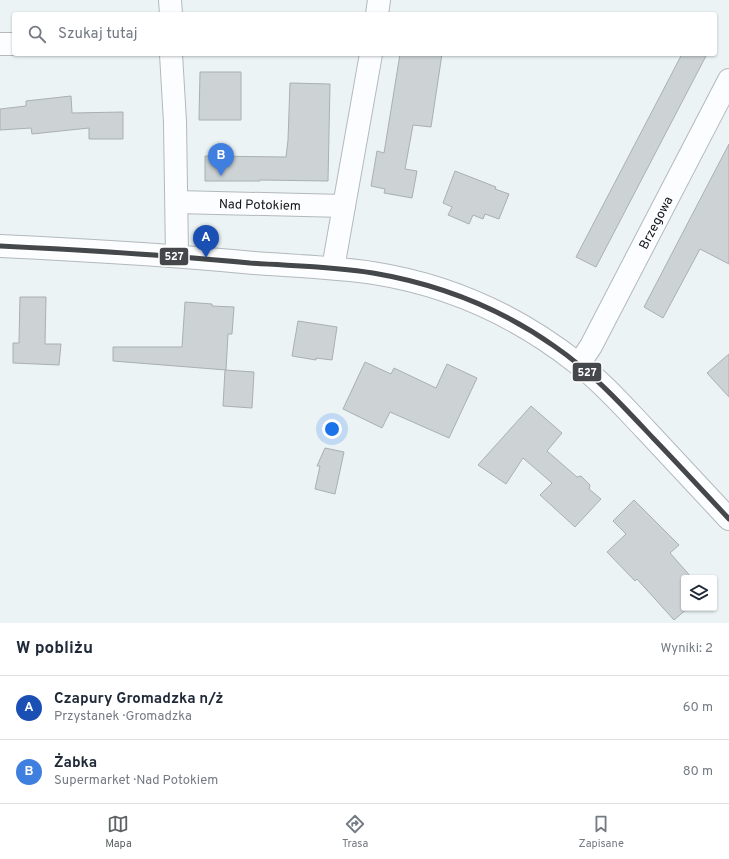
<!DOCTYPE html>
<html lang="pl">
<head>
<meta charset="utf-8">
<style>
	body { margin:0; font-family:Overpass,sans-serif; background:#f2f2f3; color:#1f2937 }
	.controls { position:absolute; right:12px; bottom:12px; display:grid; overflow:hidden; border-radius:4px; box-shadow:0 1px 3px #0004 }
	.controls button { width:36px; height:36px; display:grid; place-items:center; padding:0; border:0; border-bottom:1px solid #e0e1e3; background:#fff; color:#1f2937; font:20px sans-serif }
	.you { position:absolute; left:332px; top:429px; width:14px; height:14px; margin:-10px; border:3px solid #fff; border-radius:50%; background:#1a73e8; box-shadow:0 0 0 6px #1a73e833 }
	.badge { display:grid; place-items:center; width:26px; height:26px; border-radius:50%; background:#5d6365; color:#fff; font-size:13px; font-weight:700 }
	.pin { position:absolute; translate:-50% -33px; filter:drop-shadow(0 1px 2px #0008) }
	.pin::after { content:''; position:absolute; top:21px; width:14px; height:12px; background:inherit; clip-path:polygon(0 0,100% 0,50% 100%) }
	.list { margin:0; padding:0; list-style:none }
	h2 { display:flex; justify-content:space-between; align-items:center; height:52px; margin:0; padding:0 16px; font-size:17px }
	h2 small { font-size:13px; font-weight:400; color:#747a83 }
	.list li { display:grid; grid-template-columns:26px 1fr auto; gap:12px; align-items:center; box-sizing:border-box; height:64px; padding:0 16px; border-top:1px solid #e0e1e3 }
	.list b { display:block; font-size:15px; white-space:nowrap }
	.list p { margin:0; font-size:13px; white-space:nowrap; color:#747a83 }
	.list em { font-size:13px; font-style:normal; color:#747a83 }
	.icon { flex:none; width:22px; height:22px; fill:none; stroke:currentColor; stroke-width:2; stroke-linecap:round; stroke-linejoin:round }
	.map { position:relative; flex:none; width:729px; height:623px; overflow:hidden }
	.search { position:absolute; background:#fff; box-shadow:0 1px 3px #0004; left:12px; right:12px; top:12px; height:44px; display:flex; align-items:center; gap:10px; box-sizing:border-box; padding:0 14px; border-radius:4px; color:#747a83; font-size:15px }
	.sheet { height:180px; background:#fff }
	nav { display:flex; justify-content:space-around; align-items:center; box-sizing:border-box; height:56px; border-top:1px solid #e0e1e3; background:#fff; font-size:11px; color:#747a83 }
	nav a { display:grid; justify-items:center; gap:2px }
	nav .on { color:#5d6365 }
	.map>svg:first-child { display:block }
	.building { fill:#cdd3d5; stroke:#aab0b2 }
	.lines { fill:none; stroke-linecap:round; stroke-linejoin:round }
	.street-casing { stroke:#b3b9bb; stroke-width:24 }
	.secondary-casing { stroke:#b3b9bb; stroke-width:24 }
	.street { stroke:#fcfdfe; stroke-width:22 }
	.secondary { stroke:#fcfdfe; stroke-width:22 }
	.bus-1-casing { stroke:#fff; stroke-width:8 }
	.bus-1 { stroke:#45484a; stroke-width:5 }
	.labels { text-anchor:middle; stroke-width:3.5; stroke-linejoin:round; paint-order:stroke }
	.street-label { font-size:13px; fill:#111517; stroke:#fff }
	.line-badge { stroke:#fff; stroke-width:1.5 }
	.badge-label { font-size:11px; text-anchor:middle; font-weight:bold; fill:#fff }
</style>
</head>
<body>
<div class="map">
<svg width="729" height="623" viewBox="0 0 729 623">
	<rect width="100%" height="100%" fill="#ebf3f5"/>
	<g class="building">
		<polygon points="400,54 442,54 431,127 413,125 405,169 417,171 412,198 384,193 385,189 371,186 377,151 384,153"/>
		<polygon points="682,54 707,54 596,267 576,257"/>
		<polygon points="200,72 241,72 241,120 199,120"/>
		<polygon points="290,83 330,84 328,181 260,180 260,181 205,181 205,156 286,157 288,140"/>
		<polygon points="71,96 72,113 123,112 123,139 89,139 89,128 32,134 31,128 0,130 0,109 26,106 26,101"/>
		<polygon points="729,144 729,264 700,249 663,318 644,307"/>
		<polygon points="455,171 496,187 495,189 509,194 499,219 485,214 483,219 473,215 469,224 448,215 452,207 443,203"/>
		<polygon points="20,297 46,297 45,344 61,344 59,365 13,363 13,343 19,343"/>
		<polygon points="185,302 212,304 212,306 234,307 232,334 228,334 226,370 113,361 113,347 182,347"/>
		<polygon points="298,321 337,327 332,360 316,358 316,360 292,356"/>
		<polygon points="729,354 729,397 707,373"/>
		<polygon points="365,362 391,374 394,368 436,388 447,364 477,378 449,438 390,412 382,428 343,409"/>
		<polygon points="225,370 254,372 252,408 223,406"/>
		<polygon points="531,406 562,433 547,451 577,477 581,476 590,485 589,489 601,499 575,527 540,495 552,483 523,458 506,484 478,465"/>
		<polygon points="325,448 344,452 335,494 315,489 320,466 317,466"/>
		<polygon points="634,500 679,545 670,553 692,578 684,578 684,608 688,608 674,620 637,579 635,581 607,552 626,534 613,521"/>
	</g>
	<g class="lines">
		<g class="street-casing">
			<g id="street">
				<polyline points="170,0 171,14"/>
				<polyline points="377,14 379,0"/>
				<polyline points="0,44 14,44"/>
				<polyline points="171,54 175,122 177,256"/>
				<path id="s1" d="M177,202L344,206"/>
				<polyline points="333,268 371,54"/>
				<path id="s2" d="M579,364L591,346L729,80"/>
			</g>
		</g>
		<g class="secondary-casing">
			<path id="secondary" d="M0,246C85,250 170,255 254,263C294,266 334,267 373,273C450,285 516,315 577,363C601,381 624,407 645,429C673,459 701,489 729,519"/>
		</g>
		<use href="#street" class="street"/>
		<use href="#secondary" class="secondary"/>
		<g class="bus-1-casing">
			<path id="bus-1" d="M0,246C83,250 167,255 250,263C291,266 332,266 373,273C438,284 500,308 554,346C592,372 622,405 653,438C679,465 704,492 729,519"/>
		</g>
		<use href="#bus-1" class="bus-1"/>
	</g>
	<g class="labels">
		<g class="street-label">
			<text dy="5" stroke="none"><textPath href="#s1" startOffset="83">Nad Potokiem</textPath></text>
			<text dy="5" stroke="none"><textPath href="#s2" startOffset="161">Brzegowa</textPath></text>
		</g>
	</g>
	<g class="line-badge">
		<rect x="159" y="247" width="30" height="19" rx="4" fill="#45484a"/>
		<rect x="572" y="362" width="30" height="20" rx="4" fill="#45484a"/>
	</g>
	<g class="badge-label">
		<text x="174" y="260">527</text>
		<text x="587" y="376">527</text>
	</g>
</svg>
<div class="controls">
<button><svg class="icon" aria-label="layers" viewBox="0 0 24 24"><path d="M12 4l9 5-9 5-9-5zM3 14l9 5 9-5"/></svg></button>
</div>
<div class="you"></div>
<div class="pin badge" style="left:206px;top:258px;background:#1a4fb4">A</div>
<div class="pin badge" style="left:221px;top:176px;background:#3f7fe0">B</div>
<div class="search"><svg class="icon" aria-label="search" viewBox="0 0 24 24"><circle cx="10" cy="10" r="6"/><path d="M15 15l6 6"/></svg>Szukaj tutaj</div>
</div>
<section class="sheet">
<h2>W pobliżu<small>Wyniki: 2</small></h2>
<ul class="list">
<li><span class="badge" style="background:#1a4fb4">A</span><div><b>Czapury Gromadzka n/ż</b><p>Przystanek · Gromadzka</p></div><em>60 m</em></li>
<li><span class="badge" style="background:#3f7fe0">B</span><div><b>Żabka</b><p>Supermarket · Nad Potokiem</p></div><em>80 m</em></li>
</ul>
</section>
<nav>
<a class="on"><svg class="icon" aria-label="map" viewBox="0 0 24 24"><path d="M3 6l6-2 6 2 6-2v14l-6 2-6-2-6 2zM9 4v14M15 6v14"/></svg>Mapa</a>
<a><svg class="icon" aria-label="directions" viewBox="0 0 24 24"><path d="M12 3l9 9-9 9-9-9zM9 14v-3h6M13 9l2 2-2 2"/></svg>Trasa</a>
<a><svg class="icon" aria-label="saved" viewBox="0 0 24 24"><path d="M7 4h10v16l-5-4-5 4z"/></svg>Zapisane</a>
</nav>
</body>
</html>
